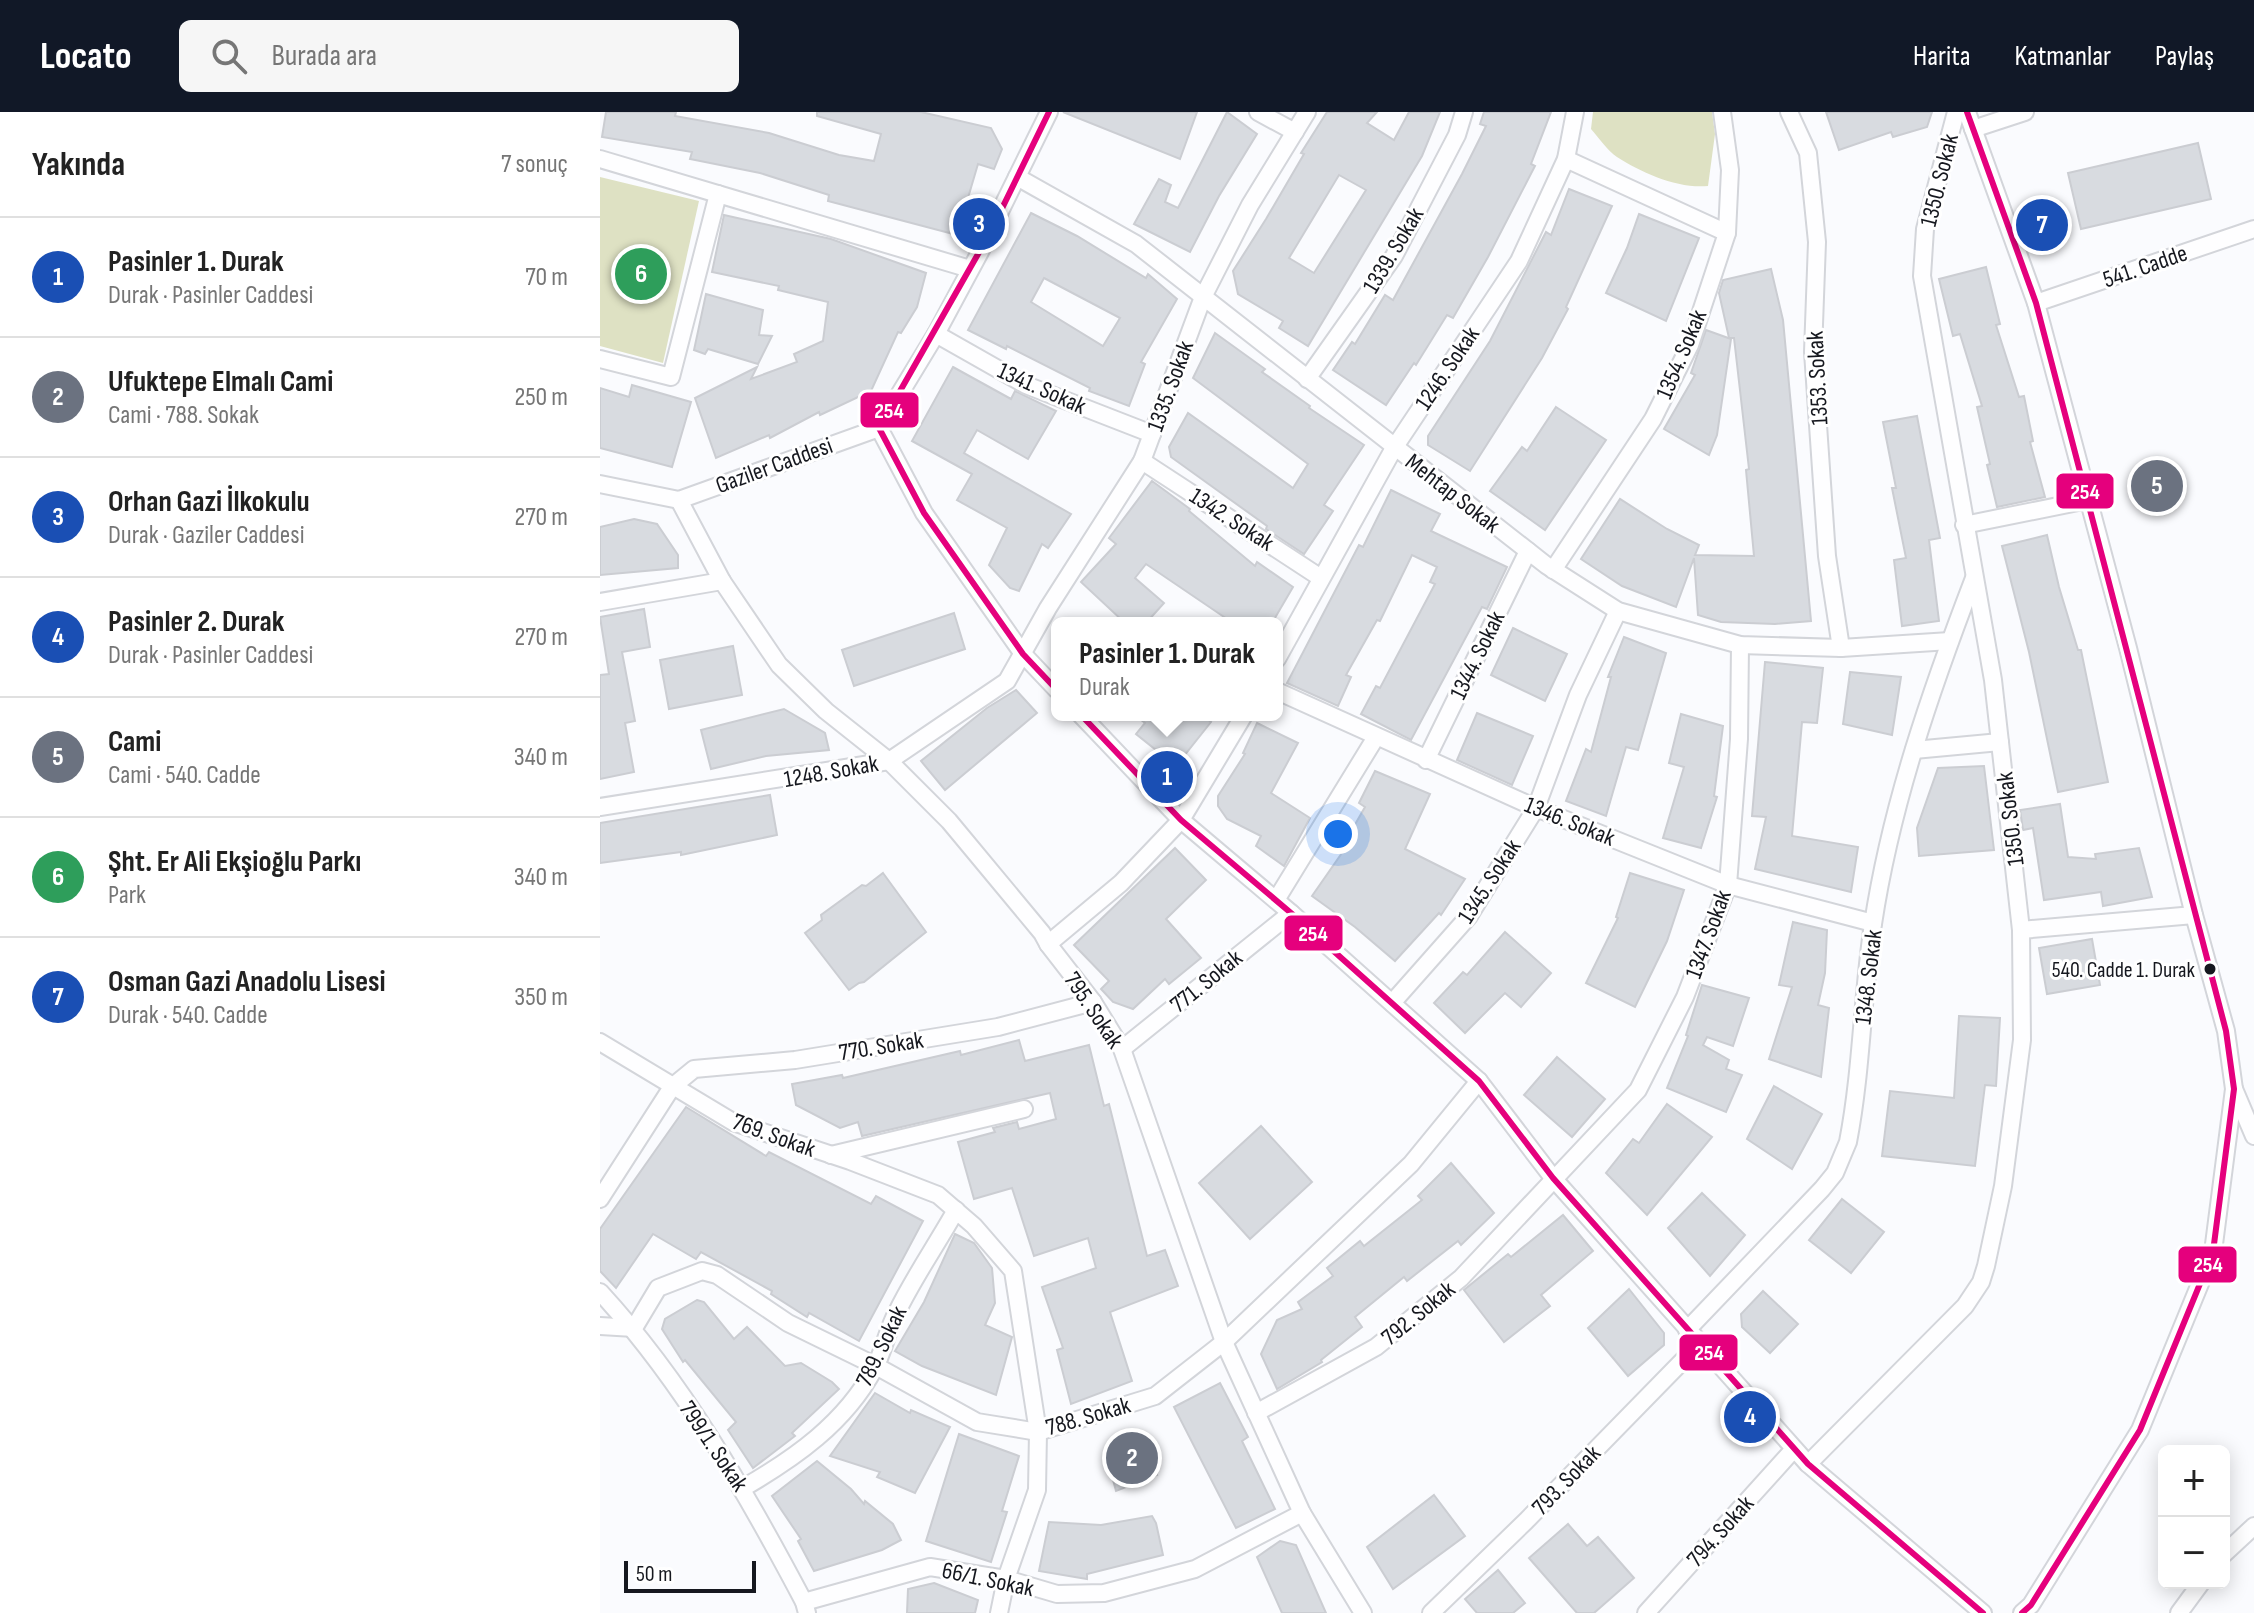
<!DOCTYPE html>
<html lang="tr">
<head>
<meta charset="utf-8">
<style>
	body { margin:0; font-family:"Sofia Sans Condensed",sans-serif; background:#f6f6f6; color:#222 }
	.controls { position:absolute; right:24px; bottom:24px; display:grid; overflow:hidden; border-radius:12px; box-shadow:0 4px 20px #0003 }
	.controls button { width:72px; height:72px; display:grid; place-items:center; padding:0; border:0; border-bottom:2px solid #e0e0e0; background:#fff; color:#222; font:40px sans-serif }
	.scale { position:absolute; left:24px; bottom:20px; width:132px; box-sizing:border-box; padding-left:8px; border:4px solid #16181f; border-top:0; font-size:22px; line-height:28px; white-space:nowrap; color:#16181f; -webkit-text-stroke:6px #fff; paint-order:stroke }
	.you { position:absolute; left:738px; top:722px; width:28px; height:28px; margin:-20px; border:6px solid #fff; border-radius:50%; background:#1a73e8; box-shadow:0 0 0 12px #1a73e833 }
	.badge { display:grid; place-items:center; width:52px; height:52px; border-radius:50%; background:#111827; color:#fff; font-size:26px; font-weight:700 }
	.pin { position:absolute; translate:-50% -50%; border:4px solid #fff; box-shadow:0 2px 8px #0006 }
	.popup { position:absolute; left:451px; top:505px; width:232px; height:104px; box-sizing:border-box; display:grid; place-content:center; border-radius:12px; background:#fff; filter:drop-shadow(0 2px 6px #0005); font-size:26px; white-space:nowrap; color:#767676 }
	.popup b { font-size:30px; color:#222 }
	.popup::after { content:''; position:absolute; left:50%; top:100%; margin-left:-16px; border:16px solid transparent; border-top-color:#fff }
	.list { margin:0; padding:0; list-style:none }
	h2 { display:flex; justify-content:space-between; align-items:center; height:104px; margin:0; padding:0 32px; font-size:34px }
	h2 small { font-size:26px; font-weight:400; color:#767676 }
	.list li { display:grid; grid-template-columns:52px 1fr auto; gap:24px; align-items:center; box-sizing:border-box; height:120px; padding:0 32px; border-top:2px solid #e0e0e0 }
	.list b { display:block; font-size:30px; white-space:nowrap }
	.list p { margin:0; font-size:26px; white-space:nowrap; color:#767676 }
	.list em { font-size:26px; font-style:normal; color:#767676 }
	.icon { flex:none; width:44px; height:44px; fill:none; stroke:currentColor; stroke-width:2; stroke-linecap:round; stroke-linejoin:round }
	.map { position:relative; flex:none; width:1654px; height:1501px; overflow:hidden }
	header { display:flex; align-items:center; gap:48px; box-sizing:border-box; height:112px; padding:0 40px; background:#111827; color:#fff }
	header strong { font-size:38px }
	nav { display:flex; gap:44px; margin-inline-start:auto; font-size:28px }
	.search { width:560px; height:72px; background:#f6f6f6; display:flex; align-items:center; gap:20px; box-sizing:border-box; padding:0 28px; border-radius:12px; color:#767676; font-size:30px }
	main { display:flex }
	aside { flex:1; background:#fff }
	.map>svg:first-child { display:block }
	.green { fill:#dee1c3 }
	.building { fill:#d8dbe0; stroke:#cbcdd2; stroke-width:2; fill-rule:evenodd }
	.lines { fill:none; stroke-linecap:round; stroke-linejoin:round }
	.minor-casing { stroke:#d3d5da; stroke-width:20 }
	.minor { stroke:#fefeff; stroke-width:16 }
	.bus-1-casing { stroke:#fff; stroke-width:12 }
	.bus-1 { stroke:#e5007d; stroke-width:6 }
	.bus-dot { fill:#16181f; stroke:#fff; stroke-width:3 }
	.labels { text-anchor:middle; stroke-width:6; stroke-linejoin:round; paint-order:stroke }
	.bus-label { font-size:22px; fill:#16181f; stroke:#fff; text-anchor:end }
	.street-label { font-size:24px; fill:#16181f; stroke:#fff }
	.line-badge { stroke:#fff; stroke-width:3 }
	.badge-label { font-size:22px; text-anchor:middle; font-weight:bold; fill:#fff }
</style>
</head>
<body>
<header>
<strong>Locato</strong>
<div class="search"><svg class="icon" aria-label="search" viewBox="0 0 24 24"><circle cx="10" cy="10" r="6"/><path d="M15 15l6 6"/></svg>Burada ara</div>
<nav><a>Harita</a><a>Katmanlar</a><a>Paylaş</a></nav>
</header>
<main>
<aside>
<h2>Yakında<small>7 sonuç</small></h2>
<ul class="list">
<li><span class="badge" style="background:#1a4fb4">1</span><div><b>Pasinler 1. Durak</b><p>Durak · Pasinler Caddesi</p></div><em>70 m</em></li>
<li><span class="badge" style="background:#6b7280">2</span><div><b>Ufuktepe Elmalı Cami</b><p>Cami · 788. Sokak</p></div><em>250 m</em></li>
<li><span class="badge" style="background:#1a4fb4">3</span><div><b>Orhan Gazi İlkokulu</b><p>Durak · Gaziler Caddesi</p></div><em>270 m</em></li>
<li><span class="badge" style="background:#1a4fb4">4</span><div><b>Pasinler 2. Durak</b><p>Durak · Pasinler Caddesi</p></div><em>270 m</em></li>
<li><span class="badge" style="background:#6b7280">5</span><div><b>Cami</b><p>Cami · 540. Cadde</p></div><em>340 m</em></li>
<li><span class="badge" style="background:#2e9e5b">6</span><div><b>Şht. Er Ali Ekşioğlu Parkı</b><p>Park</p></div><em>340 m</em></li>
<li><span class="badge" style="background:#1a4fb4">7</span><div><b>Osman Gazi Anadolu Lisesi</b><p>Durak · 540. Cadde</p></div><em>350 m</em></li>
</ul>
</aside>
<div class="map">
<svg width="1654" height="1501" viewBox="0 0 1654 1501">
	<rect width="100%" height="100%" fill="#fafbfe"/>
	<g class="green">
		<path d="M993,0H1112L1115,22L1108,74C1078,77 1042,61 1017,45C1007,38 999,26 991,17Z"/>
		<polygon points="0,65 99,89 63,251 0,234"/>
	</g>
	<g class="building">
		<polygon points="6,0 76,0 75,4 169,21 239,43 274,49 281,22 217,4 217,0 321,0 391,16 402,37 394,57 378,52 357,123 228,89 229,83 160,61 90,47 92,40 2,25"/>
		<polygon points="463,0 597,0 580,47"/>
		<polygon points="627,0 657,22 619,84 590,140 534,112 559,67 571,73 565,90 578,96"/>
		<path d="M727,0H777L767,11L794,28L809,0H840L822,44L708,234L679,216L683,209L638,182L633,159L666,107L704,42L701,41ZM739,63L766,78L714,161L689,146Z"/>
		<polygon points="884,0 951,0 931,52 935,54 888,145 853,206 847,203 816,253 814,251 786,293 733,258 752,230 755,232 785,183 793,188 862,62 886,14 880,12"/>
		<polygon points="1226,0 1332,0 1327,15 1293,25 1291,20 1239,38"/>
		<polygon points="1598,31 1611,87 1481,117 1468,61"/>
		<polygon points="969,77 1012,94 966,195 968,197 942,246 870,359 828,333 828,324 890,229 946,120 951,123"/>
		<path d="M431,101L477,124L546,166L548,162L577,187L541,250L545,252L529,294L489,279L490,276L407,234L406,237L368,218ZM444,166L520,206L503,234L431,190Z"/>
		<polygon points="1039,102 1099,126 1066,209 1006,181 1027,136"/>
		<polygon points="124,103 231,127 326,161 317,195 301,221 298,220 271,279 220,303 219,300 170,326 169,323 116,346 95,286 157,255 151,267 197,250 194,242 223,229 228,190 178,178 179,174 112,160"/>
		<polygon points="1386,155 1400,212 1396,213 1419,285 1424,284 1433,329 1430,330 1445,385 1397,395 1387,353 1390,352 1377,295 1382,294 1360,222 1353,224 1339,167"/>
		<polygon points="1171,157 1183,208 1211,509 1175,512 1121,510 1098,503 1094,446 1076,495 1022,474 981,447 1020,387 1067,417 1099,433 1095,443 1154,444 1146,358 1149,357 1134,226 1129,226 1119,181 1123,168"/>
		<polygon points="106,182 163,198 159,223 172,224 158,252 108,237 105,242 94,238"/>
		<polygon points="1106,218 1131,227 1117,323 1109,343 1064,317 1095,263 1091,261"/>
		<polygon points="615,221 665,257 662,260 710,294 709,296 764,333 724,393 733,399 704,442 666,417 667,414 571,345 569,335 588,301 693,376 708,352 593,266"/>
		<polygon points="353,255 411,287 415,279 456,299 428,347 377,318 364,341 471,402 448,436 442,432 419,479 410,476 389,453 407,416 357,388 372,362 312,329"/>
		<polygon points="32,273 91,290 72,355 0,336 0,276 29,285"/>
		<polygon points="956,295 1006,328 945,418 890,379 922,335 927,339"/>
		<polygon points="1317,304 1340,426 1329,428 1339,509 1302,514 1294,448 1306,446 1292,376 1296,376 1283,310"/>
		<polygon points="1554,349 1581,382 1559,399 1532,366"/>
		<polygon points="552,369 590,397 589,399 655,454 657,450 693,475 672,511 633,511 546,452 535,466 564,491 546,511 525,511 481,470 516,432 509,426"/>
		<polygon points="791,378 840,402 831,419 907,455 887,497 882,495 811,628 761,602 776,574 780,576 835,472 830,470 837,455 812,443 780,509 777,508 746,563 751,565 738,594 687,571 759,433 763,435"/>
		<polygon points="34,407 57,412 78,443 78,456 0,463 0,415"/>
		<polygon points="1447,423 1459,475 1478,538 1481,538 1508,670 1458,680 1429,540 1402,434"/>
		<polygon points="44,497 50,535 22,540 35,609 25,611 34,660 0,667 0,563 9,562 0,505"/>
		<polygon points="354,501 365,537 254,574 242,538"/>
		<polygon points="913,516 967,542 945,589 891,563"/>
		<polygon points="1024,525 1066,541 1038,638 1026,635 1006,704 966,689 986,637 991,640 1011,565 1008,565"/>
		<polygon points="133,534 142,583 69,597 60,548"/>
		<polygon points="1165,550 1223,556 1217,611 1202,610 1192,724 1258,735 1251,780 1155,757 1166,705 1152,704"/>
		<polygon points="1250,560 1301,565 1292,623 1243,612"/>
		<polygon points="416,578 437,601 345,678 321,649 387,596"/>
		<polygon points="184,597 225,621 229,638 166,644 111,657 101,618"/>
		<polygon points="877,601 933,624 912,673 857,648"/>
		<polygon points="1081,602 1123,614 1114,684 1117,685 1101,736 1063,726 1084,655 1069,651"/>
		<polygon points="535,603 602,603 611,610 576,654 536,622 545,611"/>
		<polygon points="657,611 698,631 671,681 710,706 684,754 656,734 661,724 627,707 618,694 618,684 645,642 643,641"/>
		<polygon points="1384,654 1394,738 1319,744 1317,716 1338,656"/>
		<polygon points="775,659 830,682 805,737 865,767 841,803 839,801 795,849 755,815 712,784 744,738 741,737 765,695 759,691"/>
		<polygon points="170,683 177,723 81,743 81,740 0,751 0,711"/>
		<polygon points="1460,692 1468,745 1496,747 1495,742 1539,736 1552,785 1503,794 1501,780 1444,788 1433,716 1423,718 1420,698"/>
		<polygon points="575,736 606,768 566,807 601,846 569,872 565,867 533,897 513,890 501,877 509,869 474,833"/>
		<polygon points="283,761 326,820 264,870 259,871 249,878 205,821 222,808 221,803 262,773 266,774"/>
		<polygon points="1030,761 1084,778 1067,829 1035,895 986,871 1018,806 1016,805"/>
		<polygon points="1193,810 1227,818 1225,861 1218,893 1229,896 1221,965 1169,947 1192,875 1179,873"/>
		<polygon points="905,820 951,861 921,895 905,881 865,921 834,891 863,860 867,863"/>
		<polygon points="1492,827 1500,873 1447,882 1439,836"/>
		<polygon points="1102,873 1149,886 1133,934 1107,925 1103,933 1129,948 1126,957 1142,963 1126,1000 1067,976 1088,924 1086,923"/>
		<polygon points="1359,904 1400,906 1396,974 1385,973 1375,1054 1282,1044 1290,979 1354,986"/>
		<polygon points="419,928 425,949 489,933 504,994 509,992 547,1144 565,1138 578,1174 510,1200 532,1269 471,1292 457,1238 463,1236 442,1175 496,1156 488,1126 434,1144 412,1076 374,1087 358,1030 395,1020 393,1016 417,1010 419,1017 456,1007 450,981 262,1024 258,1010 240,1016 196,993 192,972 242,963 243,966 360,939 361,943"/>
		<polygon points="957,945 1005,987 972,1025 924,983"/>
		<polygon points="1174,974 1222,1002 1192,1057 1147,1027"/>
		<polygon points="1067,992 1112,1025 1047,1103 1006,1061 1033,1027 1039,1031"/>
		<polygon points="86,995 166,1044 169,1040 271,1092 276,1084 323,1109 259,1229 209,1201 207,1205 171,1182 172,1179 101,1140 96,1147 53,1122 16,1176 0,1159 0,1117"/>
		<polygon points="661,1014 712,1070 650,1127 599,1071"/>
		<polygon points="851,1051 894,1101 861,1133 858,1129 807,1169 804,1165 755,1205 762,1215 721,1248 722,1250 677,1277 661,1242 677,1208 702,1197 698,1190 733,1164 727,1156 760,1129 764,1134 822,1088 818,1084"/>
		<polygon points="1102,1081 1145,1123 1110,1164 1068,1116"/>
		<polygon points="1242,1087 1284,1120 1251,1161 1209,1128"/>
		<polygon points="963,1103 993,1139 941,1183 950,1194 904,1230 864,1178 908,1142 911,1145"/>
		<polygon points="355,1122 374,1131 392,1156 395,1191 385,1213 412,1225 396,1283 322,1254 295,1239 324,1190"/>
		<polygon points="1029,1177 1064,1221 1064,1233 1028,1264 988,1216"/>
		<polygon points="1163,1179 1198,1212 1170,1241 1142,1215 1141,1202"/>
		<polygon points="97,1188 104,1190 134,1227 147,1215 185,1254 201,1251 232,1270 239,1277 192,1321 195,1324 153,1356 128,1318 136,1310 85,1248 83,1250 62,1217 65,1207"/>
		<polygon points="620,1271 648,1325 642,1329 675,1397 636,1416 574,1295"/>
		<polygon points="275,1281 310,1301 311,1298 350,1315 315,1381 277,1365 280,1360 230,1344"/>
		<polygon points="539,1319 557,1363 516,1379 512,1364 518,1361 508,1331"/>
		<polygon points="359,1322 419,1344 402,1399 407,1400 391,1450 326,1429"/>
		<polygon points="217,1349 251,1377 264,1392 265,1389 293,1412 301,1428 282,1438 214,1459 198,1429 201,1427 172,1384"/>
		<polygon points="834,1383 865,1424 793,1477 767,1435"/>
		<polygon points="552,1404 556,1411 563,1443 487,1462 487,1467 439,1459 449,1410 501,1413"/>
		<polygon points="968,1412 987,1434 998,1425 1034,1466 994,1501 977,1501 929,1446"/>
		<polygon points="680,1429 696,1433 726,1501 682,1501 657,1445"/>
		<polygon points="898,1458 925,1491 913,1501 877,1501 865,1487"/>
		<polygon points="334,1471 378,1488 375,1501 307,1501 308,1477"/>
	</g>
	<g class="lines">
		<g class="minor-casing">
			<g id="minor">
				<polyline points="658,0 695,20"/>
				<polyline points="1189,0 1208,41 1217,130 1213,240 1227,444 1241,536"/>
				<polyline points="1367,0 1436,191 1528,536 1594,803 1626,919 1634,977 1613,1140 1540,1318 1431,1493 1422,1501"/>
				<polyline points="1373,17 1425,0"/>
				<polyline points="0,47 370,157"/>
				<polyline points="966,47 1127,121"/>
				<polyline points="417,65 536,132 946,453 1018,499 1140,533 1241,536 1350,529"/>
				<polyline points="1436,191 1654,117"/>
				<polyline points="336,222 426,273 552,322"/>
				<polyline points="0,247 71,265 118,82"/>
				<polyline points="707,267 794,144 857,23 864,0"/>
				<polyline points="279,316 324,401 423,542 457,578"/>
				<polyline points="542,349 721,466"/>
				<polyline points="0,372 79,388 279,316 336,222 380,140 449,0"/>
				<polyline points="79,388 122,469 179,553 226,599 289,649 349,709 442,821 448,832 493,890 522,937 624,1230 702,1401 763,1501"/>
				<polyline points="1364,413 1488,388"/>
				<polyline points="953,458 1053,307 1090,233 1127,121 1130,58 1122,0"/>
				<polyline points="0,490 122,469"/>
				<polyline points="677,547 794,336 919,149 966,47 975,0"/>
				<polyline points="677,579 936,696 1128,773 1273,811"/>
				<polyline points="481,603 581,708 691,801 879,969 953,1066 1208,1352 1383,1501"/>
				<polyline points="1314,638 1400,630"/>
				<polyline points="826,648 928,439"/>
				<polyline points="0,695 289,649 407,569 448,496 542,349 603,185 650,93 707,0"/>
				<polyline points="676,788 776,625"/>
				<polyline points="1421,818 1594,803"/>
				<polyline points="448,832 521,771 581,708 644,603"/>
				<polyline points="792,891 869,804 936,696 978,583 1018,499"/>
				<polyline points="0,930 133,1010 250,1049 338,1083 374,1114 413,1159 438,1320 437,1378 406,1467 399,1501"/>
				<polyline points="522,937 691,801"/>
				<polyline points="1634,977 1654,1024"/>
				<polyline points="231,1043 424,997"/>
				<polyline points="0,1087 72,975 94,957 195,948 398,915 493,890"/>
				<path d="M0,1180C83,1270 147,1382 204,1490L207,1501"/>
				<polyline points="0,1214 34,1216 58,1176 102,1159 117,1163 188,1211 276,1254 377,1310 438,1320 555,1284 624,1230 811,1052 879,969"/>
				<path d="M1087,1218L1222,1077L1235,1061L1248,1030C1262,958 1262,884 1273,812C1291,693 1331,578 1374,466"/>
				<polyline points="656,1301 776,1235 861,1166 1038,978 1085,885 1128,773 1139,627 1140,533"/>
				<polyline points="1208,1352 1365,1194 1381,1170 1386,1154 1403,1074 1422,928 1421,818 1393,568 1322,164 1325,117 1356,0"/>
				<path d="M143,1376C195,1346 245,1311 274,1257C284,1239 287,1218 297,1200C314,1165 337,1132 356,1098"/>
				<polyline points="1624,1442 1654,1414"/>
				<polyline points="204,1490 330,1455 406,1467 457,1482 504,1481 595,1457 702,1401"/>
				<polyline points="831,1501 926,1409 1099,1232"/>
				<polyline points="1046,1501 1194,1337"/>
				<polyline points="1579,1501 1601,1471"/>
			</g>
		</g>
		<use href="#minor" class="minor"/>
		<g class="bus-1-casing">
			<g id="bus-1">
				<polyline points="449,0 390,121 279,316 324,401 423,542 457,578"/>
				<polyline points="1367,0 1436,191 1626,919 1634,977 1613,1140 1540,1318 1431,1493 1422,1501"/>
				<polyline points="481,603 581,708 691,801 879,969 953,1066 1208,1352 1383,1501"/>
			</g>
		</g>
		<use href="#bus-1" class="bus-1"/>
	</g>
	<circle class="bus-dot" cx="1610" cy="857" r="7"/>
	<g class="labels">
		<g class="bus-label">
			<text x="1595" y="865">540. Cadde 1. Durak</text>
		</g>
		<g class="street-label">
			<text transform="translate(1339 68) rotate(-76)" y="8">1350. Sokak</text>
			<text transform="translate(793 138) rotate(-59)" y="8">1339. Sokak</text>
			<text transform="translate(1545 154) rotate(-19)" y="8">541. Cadde</text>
			<text transform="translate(1081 242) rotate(-67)" y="8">1354. Sokak</text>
			<text transform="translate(847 256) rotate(-56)" y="8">1246. Sokak</text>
			<text transform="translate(1217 266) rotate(-93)" y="8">1353. Sokak</text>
			<text transform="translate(570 274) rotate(-70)" y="8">1335. Sokak</text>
			<text transform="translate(442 276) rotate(24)" y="8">1341. Sokak</text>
			<text transform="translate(174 353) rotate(-20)" y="8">Gaziler Caddesi</text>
			<text transform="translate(853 381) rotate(38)" y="8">Mehtap Sokak</text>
			<text transform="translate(632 407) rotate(33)" y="8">1342. Sokak</text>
			<text transform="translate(877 543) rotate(-64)" y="8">1344. Sokak</text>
			<text transform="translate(231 659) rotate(-10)" y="8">1248. Sokak</text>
			<text transform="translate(1410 707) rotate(-97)" y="8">1350. Sokak</text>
			<text transform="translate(970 709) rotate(22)" y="8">1346. Sokak</text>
			<text transform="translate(889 769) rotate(-57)" y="8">1345. Sokak</text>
			<text transform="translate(1108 822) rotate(-70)" y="8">1347. Sokak</text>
			<text transform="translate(1268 865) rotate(-83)" y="8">1348. Sokak</text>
			<text transform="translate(606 869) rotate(-39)" y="8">771. Sokak</text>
			<text transform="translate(494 898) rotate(56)" y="8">795. Sokak</text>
			<text transform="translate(281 934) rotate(-9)" y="8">770. Sokak</text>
			<text transform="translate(174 1023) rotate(20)" y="8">769. Sokak</text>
			<text transform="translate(818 1201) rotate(-39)" y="8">792. Sokak</text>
			<text transform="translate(281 1234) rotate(-64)" y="8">789. Sokak</text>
			<text transform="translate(488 1304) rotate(-16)" y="8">788. Sokak</text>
			<text transform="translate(114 1334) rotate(56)" y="8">799/1. Sokak</text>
			<text transform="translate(966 1368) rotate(-46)" y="8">793. Sokak</text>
			<text transform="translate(1120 1419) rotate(-48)" y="8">794. Sokak</text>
			<text transform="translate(388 1467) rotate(12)" y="8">66/1. Sokak</text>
		</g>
	</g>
	<g class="line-badge">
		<rect x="259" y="279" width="61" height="38" rx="8" fill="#e5007d"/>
		<rect x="1455" y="360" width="60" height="38" rx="8" fill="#e5007d"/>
		<rect x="683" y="802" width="61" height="38" rx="8" fill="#e5007d"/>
		<rect x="1577" y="1133" width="61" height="39" rx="8" fill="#e5007d"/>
		<rect x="1078" y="1221" width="61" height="39" rx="8" fill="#e5007d"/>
	</g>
	<g class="badge-label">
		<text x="289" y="306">254</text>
		<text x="1485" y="387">254</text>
		<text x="713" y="829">254</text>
		<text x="1608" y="1160">254</text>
		<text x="1109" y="1248">254</text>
	</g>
</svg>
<div class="controls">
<button>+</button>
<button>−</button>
</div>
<div class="scale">50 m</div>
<div class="you"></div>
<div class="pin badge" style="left:567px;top:665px;background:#1a4fb4">1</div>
<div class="popup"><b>Pasinler 1. Durak</b>Durak</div>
<div class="pin badge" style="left:532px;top:1346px;background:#6b7280">2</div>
<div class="pin badge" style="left:379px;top:112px;background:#1a4fb4">3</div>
<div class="pin badge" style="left:1150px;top:1305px;background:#1a4fb4">4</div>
<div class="pin badge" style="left:1557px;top:374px;background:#6b7280">5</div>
<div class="pin badge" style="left:41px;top:162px;background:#2e9e5b">6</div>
<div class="pin badge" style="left:1442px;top:113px;background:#1a4fb4">7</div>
</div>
</main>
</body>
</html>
